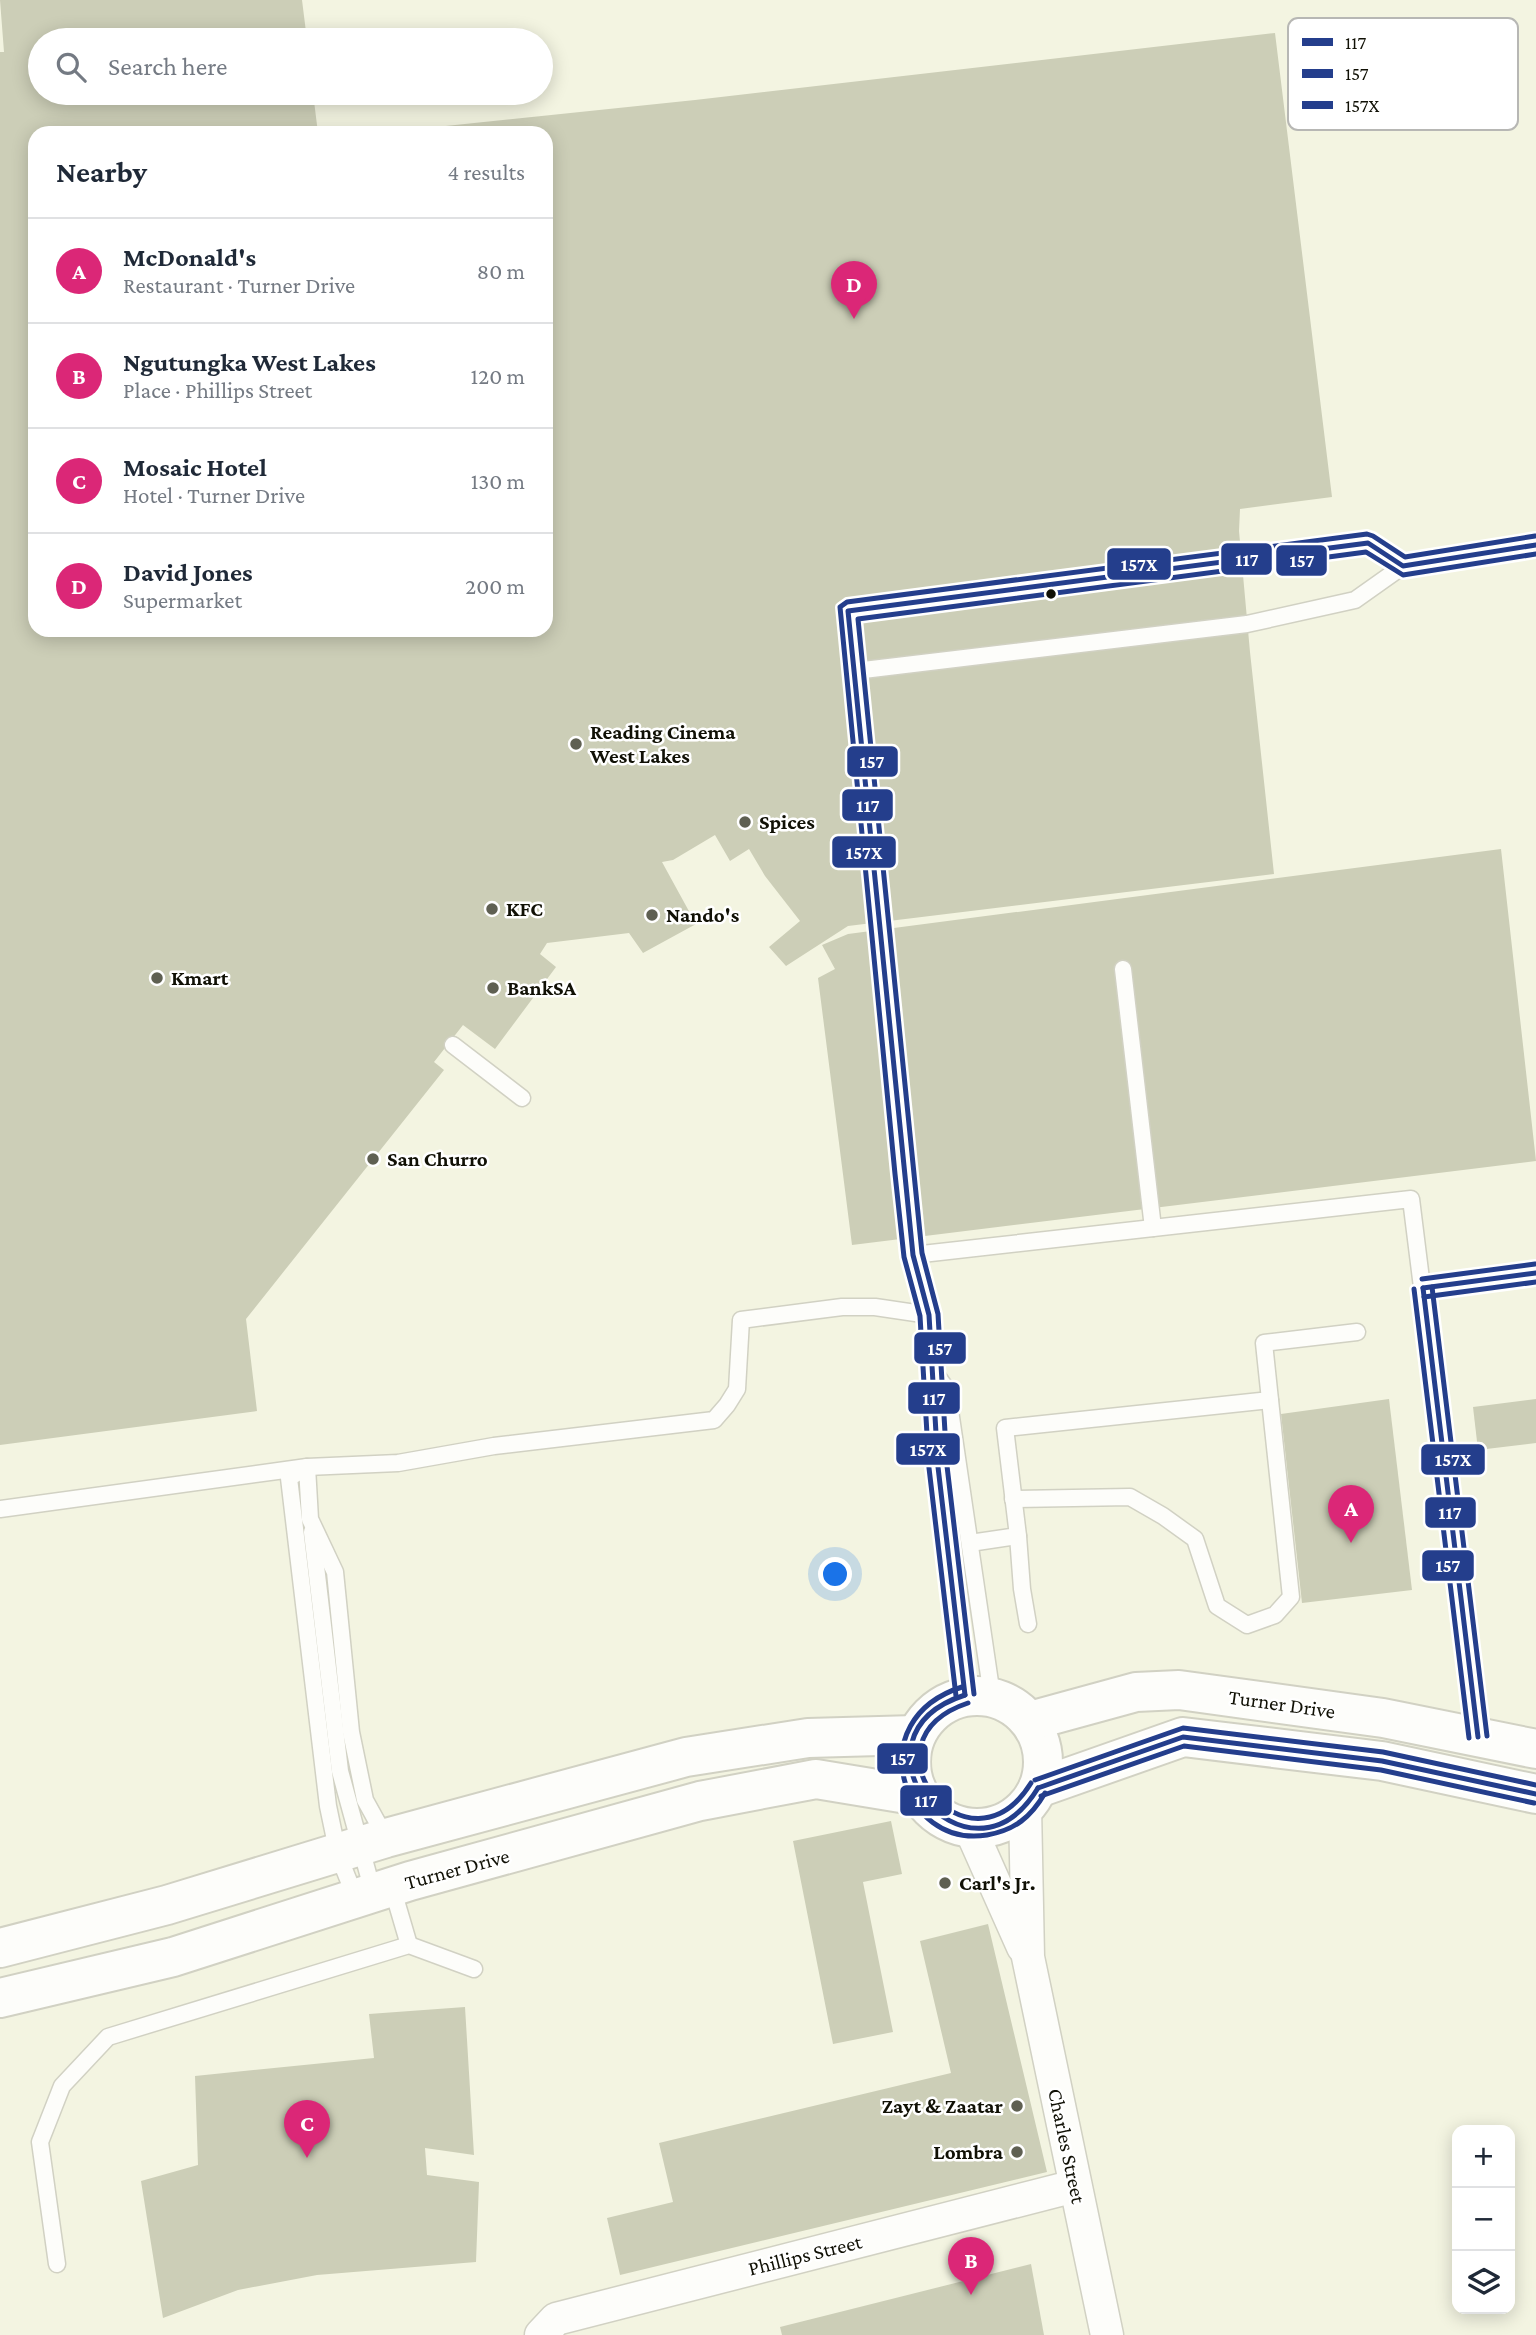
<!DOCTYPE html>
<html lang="en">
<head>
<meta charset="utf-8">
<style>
	body { margin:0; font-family:"Crimson Pro",serif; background:#f2f2f3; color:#1f2937 }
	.controls { position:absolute; right:21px; bottom:21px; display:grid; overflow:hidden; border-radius:14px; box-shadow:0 4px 18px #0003 }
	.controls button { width:63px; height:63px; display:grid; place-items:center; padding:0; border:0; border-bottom:2px solid #e0e1e3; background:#fff; color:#1f2937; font:35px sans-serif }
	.you { position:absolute; left:836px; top:1575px; width:24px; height:24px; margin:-18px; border:5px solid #fff; border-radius:50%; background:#1a73e8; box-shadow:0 0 0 10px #1a73e833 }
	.badge { display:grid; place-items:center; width:46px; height:46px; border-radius:50%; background:#db2777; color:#fff; font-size:23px; font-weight:700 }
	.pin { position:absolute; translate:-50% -58px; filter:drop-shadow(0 2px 4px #0008) }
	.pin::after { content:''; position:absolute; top:37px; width:24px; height:21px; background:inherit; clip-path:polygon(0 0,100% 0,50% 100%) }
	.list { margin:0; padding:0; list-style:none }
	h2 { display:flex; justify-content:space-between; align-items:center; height:91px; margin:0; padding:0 28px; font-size:30px }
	h2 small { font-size:23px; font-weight:400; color:#747a83 }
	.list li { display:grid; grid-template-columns:46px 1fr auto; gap:21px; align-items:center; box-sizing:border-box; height:105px; padding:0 28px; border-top:2px solid #e0e1e3 }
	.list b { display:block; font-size:26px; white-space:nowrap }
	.list p { margin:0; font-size:23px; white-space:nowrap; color:#747a83 }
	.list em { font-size:23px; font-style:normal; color:#747a83 }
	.icon { flex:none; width:38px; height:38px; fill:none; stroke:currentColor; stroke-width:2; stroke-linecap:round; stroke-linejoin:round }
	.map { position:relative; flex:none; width:1536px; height:2335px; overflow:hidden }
	.search { position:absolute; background:#fff; box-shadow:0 4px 18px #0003; left:28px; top:28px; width:525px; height:77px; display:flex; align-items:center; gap:18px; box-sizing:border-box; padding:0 24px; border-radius:38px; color:#747a83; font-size:26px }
	.panel { position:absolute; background:#fff; box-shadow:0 4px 18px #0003; left:28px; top:126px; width:525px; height:511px; border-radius:21px }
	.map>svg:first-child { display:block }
	.building { fill:#ccceb7 }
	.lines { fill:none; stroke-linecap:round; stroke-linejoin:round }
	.service-casing { stroke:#d1d1c3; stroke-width:19 }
	.minor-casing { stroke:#d1d1c3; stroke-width:35 }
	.tertiary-casing { stroke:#d1d1c3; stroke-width:42 }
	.service { stroke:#fdfdfa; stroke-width:16 }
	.minor { stroke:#fdfdfa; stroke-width:32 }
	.tertiary { stroke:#fdfdfa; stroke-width:38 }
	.bus-1-casing { stroke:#fff; stroke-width:10 }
	.bus-2-casing { stroke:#fff; stroke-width:10 }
	.bus-3-casing { stroke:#fff; stroke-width:10 }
	.bus-1 { stroke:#243e8c; stroke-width:5 }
	.bus-2 { stroke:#243e8c; stroke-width:5 }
	.bus-3 { stroke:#243e8c; stroke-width:5 }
	.bus-dot { fill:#101005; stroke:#fff; stroke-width:2.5 }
	.poi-dot { fill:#5f6052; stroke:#fff; stroke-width:2.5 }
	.labels { text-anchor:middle; stroke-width:5; stroke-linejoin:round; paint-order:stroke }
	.poi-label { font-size:21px; font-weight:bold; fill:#101005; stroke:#fff; text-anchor:start }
	.street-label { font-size:21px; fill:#101005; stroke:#fff }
	.key { fill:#fff; stroke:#b7b7b4; stroke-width:2 }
	.key-label { font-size:19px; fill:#101005 }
	.line-badge { stroke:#fff; stroke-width:2.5 }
	.badge-label { font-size:19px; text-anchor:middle; font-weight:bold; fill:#fff }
</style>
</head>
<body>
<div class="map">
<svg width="1536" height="2335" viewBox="0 0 1536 2335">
	<rect width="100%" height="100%" fill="#f3f4e1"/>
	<g class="building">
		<polygon points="0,0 302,0 307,40 40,40 40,93 313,93 318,133 35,133 35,630 546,630 546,133 398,133 398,131 695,100 1275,33 1332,497 1240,509 1239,531 1250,652 1274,874 848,926 786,966 769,947 800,921 765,876 749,849 730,861 715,835 673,860 662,862 696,924 643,953 629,933 547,943 540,954 556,967 495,1049 463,1025 434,1062 444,1070 246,1319 257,1411 0,1445 0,52 4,52"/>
		<polygon points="1501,849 1536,1161 852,1245 818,978 835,969 822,945 848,934"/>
		<polygon points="1389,1399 1412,1590 1302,1603 1281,1414"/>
		<polygon points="1536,1399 1536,1443 1478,1450 1473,1407"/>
		<polygon points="891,1821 902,1874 863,1882 893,2032 833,2044 793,1841"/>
		<polygon points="988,1924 1047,2172 620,2275 607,2218 673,2202 659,2143 951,2073 920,1941"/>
		<polygon points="465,2007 474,2155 425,2148 427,2175 479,2182 476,2262 317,2275 238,2290 163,2318 141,2181 198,2165 195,2076 374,2058 369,2014"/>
		<polygon points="1031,2264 1044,2335 782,2335 780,2327"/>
	</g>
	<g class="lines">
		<g class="service-casing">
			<g id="service">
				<polyline points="855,671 1247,624 1355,600 1403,566 1536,545"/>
				<polyline points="1123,969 1153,1228"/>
				<polyline points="453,1045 522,1098"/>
				<polyline points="913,1255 1411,1199 1478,1737"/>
				<polyline points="1423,1288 1536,1273"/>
				<polyline points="933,1370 947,1390 992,1696"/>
				<polyline points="307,1467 310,1519 335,1572 351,1732 365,1800 386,1838"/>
				<polyline points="305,1468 289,1478 328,1806 338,1854 356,1899"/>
				<polyline points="1013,1499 1130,1497 1163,1516 1195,1539 1217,1606 1247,1625 1275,1615 1291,1597 1270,1400"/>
				<polyline points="0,1509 307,1467 398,1463 494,1446 714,1420 727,1405 737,1389 741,1320 842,1307 875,1307 929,1315"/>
				<polyline points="312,1532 340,1771 373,1892"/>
				<polyline points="1018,1536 1022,1589 1028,1624"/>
				<polyline points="970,1543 1018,1536 1005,1428 1270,1400 1264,1343 1357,1332"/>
				<polyline points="965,1695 938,1467 929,1315 913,1255 904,1173 848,611 1368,543 1403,566"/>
				<polyline points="392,1887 409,1945"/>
				<polyline points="57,2264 40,2142 62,2086 108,2037 409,1945 474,1969"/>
			</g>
		</g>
		<g class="minor-casing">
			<g id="minor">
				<polyline points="1025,1807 1028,1957 1107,2335"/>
				<polyline points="970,1828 1023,1947"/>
				<polyline points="541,2335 556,2319 1075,2186"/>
			</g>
		</g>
		<g class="tertiary-casing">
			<g id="tertiary">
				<circle cx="977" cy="1762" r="66"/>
				<polyline points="1030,1721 1136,1692 1179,1690 1383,1718 1536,1749"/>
				<polyline points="1038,1788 1183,1737 1382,1761 1536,1794"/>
				<polyline points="0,1948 167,1905 386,1838 686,1757 808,1738 915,1735"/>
				<polyline points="0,1998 173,1957 410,1881 700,1801 816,1779 919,1796"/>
			</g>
		</g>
		<use href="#service" class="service"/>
		<use href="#minor" class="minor"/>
		<use href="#tertiary" class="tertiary"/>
		<g class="bus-1-casing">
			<g id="bus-1">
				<polyline points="1423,1288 1478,1737"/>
				<polyline points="1423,1288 1536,1273"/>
				<polyline points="965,1695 938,1467 929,1315 913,1255 848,611 1368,543 1403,566 1536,545"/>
				<path d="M965,1695C835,1737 967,1904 1038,1788"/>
				<polyline points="1038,1788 1183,1737 1382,1761 1536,1794"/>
			</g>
		</g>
		<g class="bus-2-casing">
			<g id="bus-2">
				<polyline points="1414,1289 1469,1738"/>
				<polyline points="1424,1297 1536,1282"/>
				<path d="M962,1687C859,1720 902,1849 987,1835C1015,1830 1031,1817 1045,1793"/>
				<polyline points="974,1694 947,1466 938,1314 922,1253 858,619 1366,552 1403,575 1536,554"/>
				<polyline points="1041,1796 1184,1746 1381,1770 1534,1803"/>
			</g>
		</g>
		<g class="bus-3-casing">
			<g id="bus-3">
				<polyline points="1422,1279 1535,1264"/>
				<polyline points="1432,1287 1487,1736"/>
				<polyline points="956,1696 929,1468 920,1316 904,1257 895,1174 840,607 847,602 1367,534 1373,536 1405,557 1535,536"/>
				<path d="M968,1703C854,1741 968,1884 1031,1783"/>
				<polyline points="1035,1780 1183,1728 1383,1752 1536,1785"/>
			</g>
		</g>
		<use href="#bus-1" class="bus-1"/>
		<use href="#bus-2" class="bus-2"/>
		<use href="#bus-3" class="bus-3"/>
	</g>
	<circle class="bus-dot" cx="1051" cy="594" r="6"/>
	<g class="poi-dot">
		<circle cx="576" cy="744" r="7"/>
		<circle cx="745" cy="822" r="7"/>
		<circle cx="492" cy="909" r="7"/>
		<circle cx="652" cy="915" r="7"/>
		<circle cx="157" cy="978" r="7"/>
		<circle cx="493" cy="988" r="7"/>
		<circle cx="373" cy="1159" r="7"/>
		<circle cx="945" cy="1883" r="7"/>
		<circle cx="1017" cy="2106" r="7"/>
		<circle cx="1017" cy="2152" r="7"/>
	</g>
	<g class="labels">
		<g class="poi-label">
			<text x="590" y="739">Reading Cinema<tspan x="590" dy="24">West Lakes</tspan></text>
			<text x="759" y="829">Spices</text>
			<text x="506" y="916">KFC</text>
			<text x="666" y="922">Nando's</text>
			<text x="171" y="985">Kmart</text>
			<text x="507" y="995">BankSA</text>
			<text x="387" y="1166">San Churro</text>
			<text x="959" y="1890">Carl's Jr.</text>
			<text x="1003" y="2113" text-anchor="end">Zayt &amp; Zaatar</text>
			<text x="1003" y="2159" text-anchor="end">Lombra</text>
		</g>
		<g class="street-label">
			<text transform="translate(1282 1704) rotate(8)" y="7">Turner Drive</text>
			<text transform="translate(457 1869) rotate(-15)" y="7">Turner Drive</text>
			<text transform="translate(1067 2146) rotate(78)" y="7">Charles Street</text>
			<text transform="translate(805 2255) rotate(-14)" y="7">Phillips Street</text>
		</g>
	</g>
	<rect x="1288" y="18" width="230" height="112" rx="10" class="key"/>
	<rect x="1302" y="38" width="31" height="8" fill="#243e8c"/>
	<rect x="1302" y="69" width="31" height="9" fill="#243e8c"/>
	<rect x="1302" y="101" width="31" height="8" fill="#243e8c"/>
	<g class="key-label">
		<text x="1345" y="49">117</text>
		<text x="1345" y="80">157</text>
		<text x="1345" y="112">157X</text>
	</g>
	<g class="line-badge">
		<rect x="1220" y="542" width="53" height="34" rx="7" fill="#243e8c"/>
		<rect x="1275" y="544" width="53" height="33" rx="7" fill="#243e8c"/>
		<rect x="1106" y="547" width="66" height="34" rx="7" fill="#243e8c"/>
		<rect x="846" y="745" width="53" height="33" rx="7" fill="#243e8c"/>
		<rect x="841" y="788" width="53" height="34" rx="7" fill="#243e8c"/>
		<rect x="831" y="835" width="66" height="34" rx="7" fill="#243e8c"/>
		<rect x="913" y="1331" width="54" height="34" rx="7" fill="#243e8c"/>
		<rect x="907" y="1381" width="54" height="34" rx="7" fill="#243e8c"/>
		<rect x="895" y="1432" width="66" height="34" rx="7" fill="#243e8c"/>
		<rect x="1420" y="1443" width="66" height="33" rx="7" fill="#243e8c"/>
		<rect x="1424" y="1496" width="53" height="33" rx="7" fill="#243e8c"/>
		<rect x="1421" y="1549" width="54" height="33" rx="7" fill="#243e8c"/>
		<rect x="876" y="1742" width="53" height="33" rx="7" fill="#243e8c"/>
		<rect x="899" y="1784" width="54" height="33" rx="7" fill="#243e8c"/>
	</g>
	<g class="badge-label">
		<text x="1247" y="566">117</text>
		<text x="1302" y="567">157</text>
		<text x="1139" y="571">157X</text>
		<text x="872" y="768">157</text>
		<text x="868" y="812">117</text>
		<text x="864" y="859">157X</text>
		<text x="940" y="1355">157</text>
		<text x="934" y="1405">117</text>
		<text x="928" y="1456">157X</text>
		<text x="1453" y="1466">157X</text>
		<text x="1450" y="1519">117</text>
		<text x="1448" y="1572">157</text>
		<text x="903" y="1765">157</text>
		<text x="926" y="1807">117</text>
	</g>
</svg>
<div class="controls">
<button>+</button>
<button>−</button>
<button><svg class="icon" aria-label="layers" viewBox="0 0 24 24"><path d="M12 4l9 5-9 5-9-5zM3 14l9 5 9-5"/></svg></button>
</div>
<div class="you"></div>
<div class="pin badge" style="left:1351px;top:1543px">A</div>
<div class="pin badge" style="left:971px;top:2295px">B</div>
<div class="pin badge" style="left:307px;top:2158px">C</div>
<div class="pin badge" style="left:854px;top:319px">D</div>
<div class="search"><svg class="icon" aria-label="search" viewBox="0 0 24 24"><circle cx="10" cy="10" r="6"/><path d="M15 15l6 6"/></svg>Search here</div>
<section class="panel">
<h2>Nearby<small>4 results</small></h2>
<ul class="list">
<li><span class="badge">A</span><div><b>McDonald's</b><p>Restaurant · Turner Drive</p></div><em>80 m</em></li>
<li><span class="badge">B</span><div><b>Ngutungka West Lakes</b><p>Place · Phillips Street</p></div><em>120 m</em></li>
<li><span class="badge">C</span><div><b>Mosaic Hotel</b><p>Hotel · Turner Drive</p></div><em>130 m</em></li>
<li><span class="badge">D</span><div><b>David Jones</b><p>Supermarket</p></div><em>200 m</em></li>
</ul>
</section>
</div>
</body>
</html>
